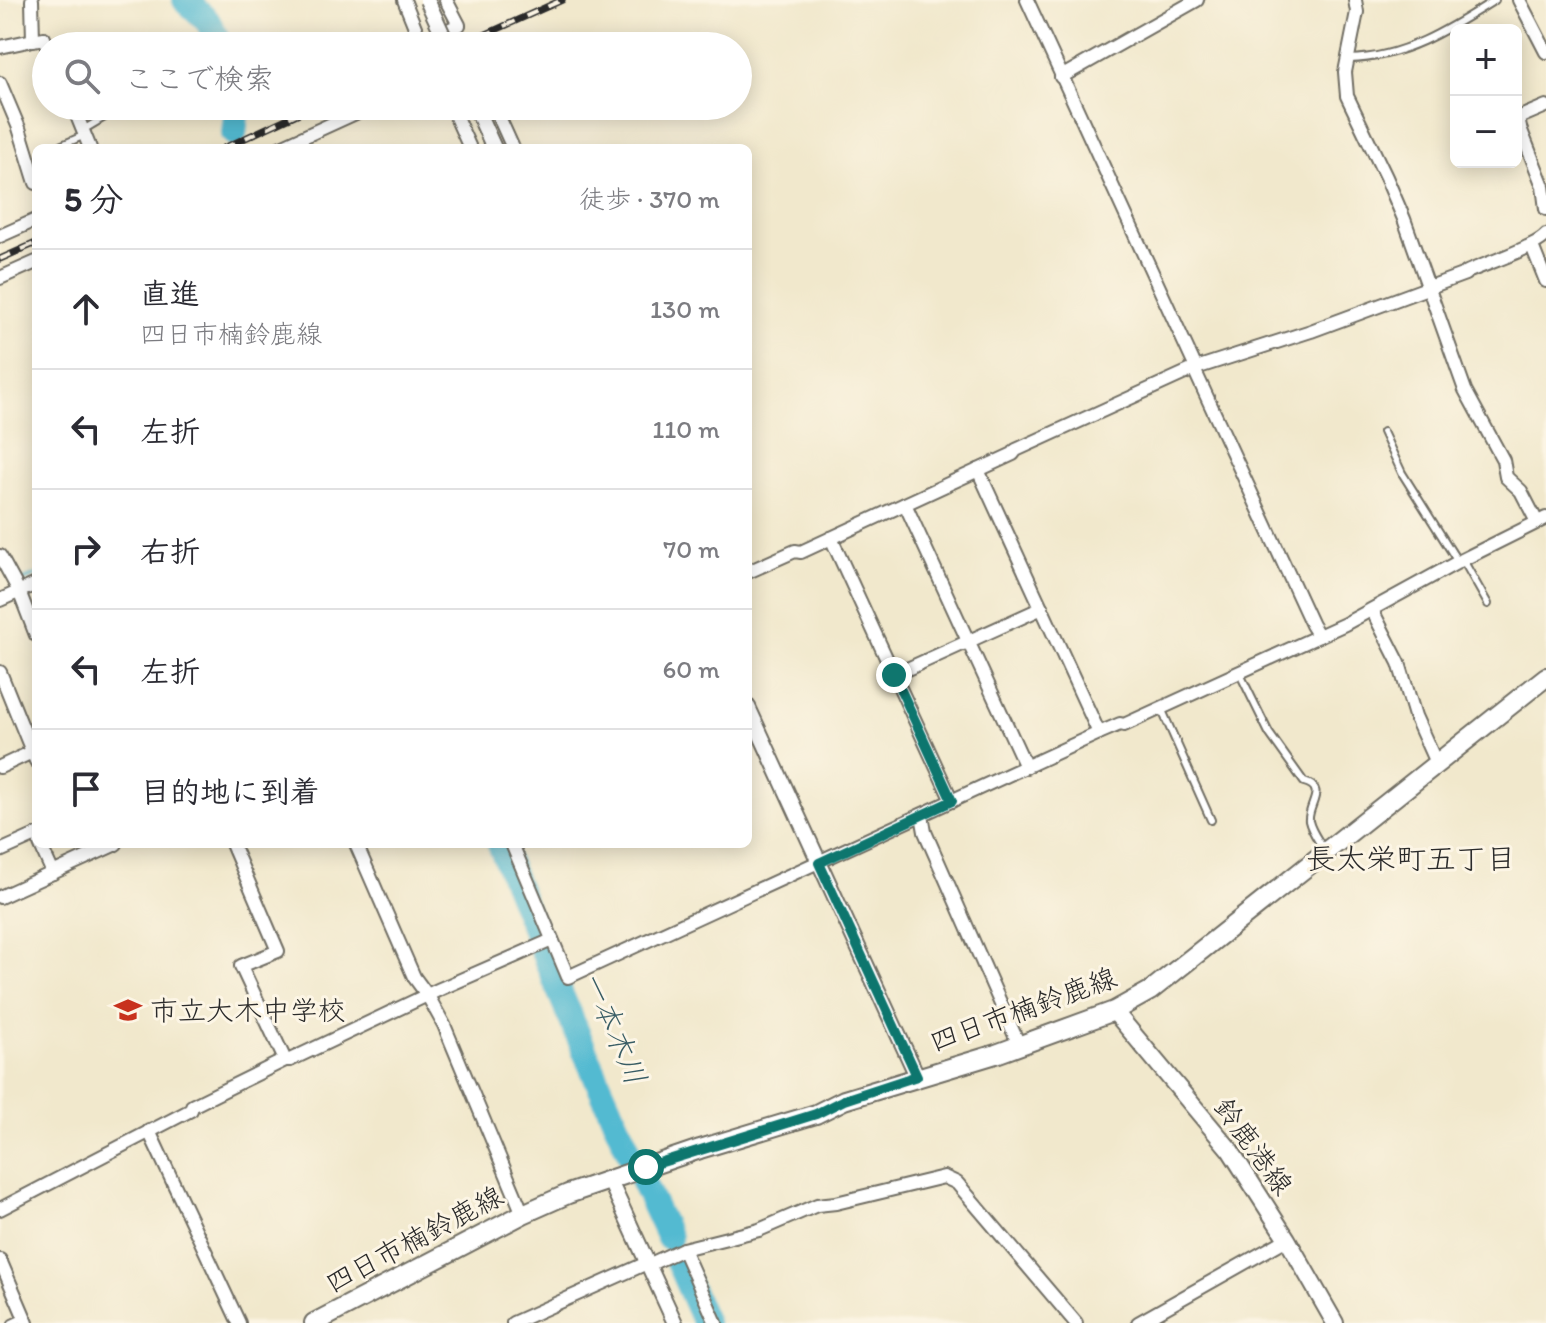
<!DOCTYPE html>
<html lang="ja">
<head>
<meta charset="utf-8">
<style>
	body { margin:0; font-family:Itim,"Klee One",sans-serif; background:#f2f2f3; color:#2b2b33 }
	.controls { position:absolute; right:24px; top:24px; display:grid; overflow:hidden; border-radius:12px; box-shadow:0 4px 20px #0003 }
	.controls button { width:72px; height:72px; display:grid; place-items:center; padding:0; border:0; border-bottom:2px solid #e1e1e2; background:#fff; color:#2b2b33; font:40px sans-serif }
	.stop { position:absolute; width:24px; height:24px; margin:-18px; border:6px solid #0f766e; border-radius:50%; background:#fff }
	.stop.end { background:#0f766e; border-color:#fff; box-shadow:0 2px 8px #0008 }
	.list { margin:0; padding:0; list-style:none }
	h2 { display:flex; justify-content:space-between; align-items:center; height:104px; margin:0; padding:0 32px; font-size:34px }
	h2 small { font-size:26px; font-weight:400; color:#7c7c81 }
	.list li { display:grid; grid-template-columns:52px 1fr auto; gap:24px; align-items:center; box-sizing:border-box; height:120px; padding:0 32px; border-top:2px solid #e1e1e2 }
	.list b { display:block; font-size:30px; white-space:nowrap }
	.list p { margin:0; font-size:26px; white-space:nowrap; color:#7c7c81 }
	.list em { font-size:26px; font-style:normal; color:#7c7c81 }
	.icon { flex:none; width:44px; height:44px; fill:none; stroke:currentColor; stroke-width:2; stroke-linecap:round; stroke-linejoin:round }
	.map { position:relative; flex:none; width:1546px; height:1323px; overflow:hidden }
	.search { position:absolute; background:#fff; box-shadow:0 4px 20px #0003; left:32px; top:32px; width:720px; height:88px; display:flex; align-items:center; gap:20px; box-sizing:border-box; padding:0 28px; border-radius:44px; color:#7c7c81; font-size:30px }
	.panel { position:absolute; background:#fff; box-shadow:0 4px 20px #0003; left:32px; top:144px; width:720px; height:704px; border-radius:12px }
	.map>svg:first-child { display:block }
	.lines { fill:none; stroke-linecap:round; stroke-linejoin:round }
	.stream { stroke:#53bad1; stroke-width:4 }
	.river { stroke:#53bad1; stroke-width:26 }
	.service-casing { stroke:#706d63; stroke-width:10 }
	.minor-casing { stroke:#706d63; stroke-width:16 }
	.tertiary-casing { stroke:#706d63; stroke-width:18 }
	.secondary-casing { stroke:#706d63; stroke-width:20 }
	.primary-casing { stroke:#706d63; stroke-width:22 }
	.service { stroke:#fff; stroke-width:6 }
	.minor { stroke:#fff; stroke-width:12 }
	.tertiary { stroke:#fff; stroke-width:14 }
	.secondary { stroke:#fff; stroke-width:16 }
	.primary { stroke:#fff; stroke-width:18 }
	.rail-casing { stroke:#2b2b2b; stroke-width:7 }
	.rail { stroke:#fcf5e5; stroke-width:4; stroke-dasharray:12; stroke-linecap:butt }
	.tertiary-bridge-casing { stroke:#706d63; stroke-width:18; stroke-linecap:butt }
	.tertiary-bridge { stroke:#fff; stroke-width:14 }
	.route { stroke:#0f766e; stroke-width:10 }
	.labels { text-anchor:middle; stroke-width:6; stroke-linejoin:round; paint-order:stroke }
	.street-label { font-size:28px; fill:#2b2b2b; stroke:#fcf5e5 }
	.poi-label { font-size:28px; fill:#2b2b2b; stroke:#fcf5e5; text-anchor:start }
	.neighbourhood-label { font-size:30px; fill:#2b2b2b; stroke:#fcf5e5 }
	.water-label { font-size:30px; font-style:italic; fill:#395d65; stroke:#fcf5e5 }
</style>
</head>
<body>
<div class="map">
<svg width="1546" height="1323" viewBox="0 0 1546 1323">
	<rect width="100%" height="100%" fill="#fcf5e5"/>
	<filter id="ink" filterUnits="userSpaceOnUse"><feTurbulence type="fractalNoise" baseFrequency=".0125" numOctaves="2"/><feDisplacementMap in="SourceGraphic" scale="16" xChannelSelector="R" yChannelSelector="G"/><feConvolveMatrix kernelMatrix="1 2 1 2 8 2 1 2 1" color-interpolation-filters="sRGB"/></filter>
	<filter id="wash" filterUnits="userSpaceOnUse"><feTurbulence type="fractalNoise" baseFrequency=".006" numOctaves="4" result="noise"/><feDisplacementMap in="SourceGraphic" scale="32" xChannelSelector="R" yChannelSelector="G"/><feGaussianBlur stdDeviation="1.8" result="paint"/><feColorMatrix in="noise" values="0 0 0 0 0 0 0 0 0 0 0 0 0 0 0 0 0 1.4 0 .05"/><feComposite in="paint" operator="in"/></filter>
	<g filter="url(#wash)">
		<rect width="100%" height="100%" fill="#f1e8cc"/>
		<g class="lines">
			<polyline class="stream" points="19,582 36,575"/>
			<g class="river">
				<polyline points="185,0 207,20 221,46"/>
				<polyline points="234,133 237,106"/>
				<path d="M500,844C552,977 608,1109 669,1238"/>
				<polyline points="677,1259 705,1323"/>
			</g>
		</g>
	</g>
	<g filter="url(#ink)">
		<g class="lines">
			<g class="service-casing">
				<g id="service">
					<polyline points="62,46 75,38"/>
					<path d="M1349,59C1404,58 1449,29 1495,0"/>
					<polyline points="83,130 123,106"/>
					<polyline points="55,148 85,135"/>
					<polyline points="1383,432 1402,473 1458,562"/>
					<polyline points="1463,560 1488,604"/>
					<path d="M1239,672L1269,733L1304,782C1328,788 1307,806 1309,821C1311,831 1319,841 1324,850"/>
					<polyline points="1161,708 1211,820"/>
					<polyline points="12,1323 25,1317"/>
				</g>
			</g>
			<g class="minor-casing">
				<g id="minor">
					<polyline points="32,0 33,40 44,38 47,46"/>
					<polyline points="404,0 421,42 459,25 446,0"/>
					<polyline points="1027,0 1196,368"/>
					<polyline points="1355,0 1357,12 1345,72 1347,96 1386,177 1404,219 1465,390 1503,460 1506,477 1521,491 1537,522"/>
					<polyline points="1519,0 1546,52"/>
					<polyline points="0,47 33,40"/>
					<polyline points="1061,77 1197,0"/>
					<polyline points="0,83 19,128 36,183"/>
					<polyline points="73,106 90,148"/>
					<polyline points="451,106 470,148"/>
					<polyline points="494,106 513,148"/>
					<polyline points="1546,106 1518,118 1520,128 1543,186 1546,209"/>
					<polyline points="279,148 371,106"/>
					<polyline points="0,236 36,220"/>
					<polyline points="1532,246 1546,281"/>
					<polyline points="0,278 36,262"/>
					<polyline points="1194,369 1312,625 1319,636"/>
					<polyline points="978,470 1099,733"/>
					<polyline points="905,504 1026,767"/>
					<polyline points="831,538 952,801"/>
					<polyline points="0,556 19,591 36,635"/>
					<path d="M748,572L795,551L801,552L1013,454L1016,450L1196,368L1311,331L1465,274L1467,272C1485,264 1536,247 1546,235"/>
					<polyline points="0,600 36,584"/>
					<polyline points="1372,610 1399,663 1415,716 1437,765"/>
					<polyline points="0,672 36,761"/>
					<polyline points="894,675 1042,608"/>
					<polyline points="0,767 32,752"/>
					<polyline points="922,815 925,832 1019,1045"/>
					<polyline points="40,844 53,873"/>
					<polyline points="232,844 278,951 241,966 285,1060"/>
					<polyline points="356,844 414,977 428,996 444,1025 523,1214"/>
					<polyline points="512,844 568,977 1099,733 1120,724 1124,725 1345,624 1458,562 1546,518"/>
					<polyline points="0,851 36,835"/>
					<polyline points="0,897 116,844"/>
					<polyline points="149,1131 239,1323"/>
					<polyline points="0,1209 191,1110 192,1106 285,1060 290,1060 440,989 552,940"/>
					<polyline points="683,1249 716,1323"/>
					<polyline points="0,1260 27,1323"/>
					<polyline points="648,1265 683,1249 759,1230 817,1205 836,1203 944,1177 957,1183 1076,1323"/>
					<polyline points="513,1323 647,1263"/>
					<polyline points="1138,1323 1287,1239"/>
				</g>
			</g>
			<g class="tertiary-casing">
				<g id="tertiary">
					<polyline points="475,106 494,148"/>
					<polyline points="748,707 917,1076"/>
					<polyline points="609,1179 675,1323"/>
				</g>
			</g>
			<g class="secondary-casing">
				<polyline id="secondary" points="1114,1011 1230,1150 1287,1239 1335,1323"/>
			</g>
			<g class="primary-casing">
				<polyline id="primary" points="314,1323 523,1214 568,1194 700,1149 816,1114 844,1100 996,1054 1114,1011 1150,991 1546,677"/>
			</g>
			<use href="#service" class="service"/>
			<use href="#minor" class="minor"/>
			<use href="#tertiary" class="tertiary"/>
			<use href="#secondary" class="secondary"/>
			<use href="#primary" class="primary"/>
			<g class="rail-casing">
				<g id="rail">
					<polyline points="460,46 562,0"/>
					<polyline points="224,148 314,106"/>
					<polyline points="0,259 36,243"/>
				</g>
			</g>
			<use href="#rail" class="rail"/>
			<g class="tertiary-bridge-casing">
				<polyline id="tertiary-bridge" points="427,0 448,46"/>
			</g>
			<use href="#tertiary-bridge" class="tertiary-bridge"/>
		</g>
	</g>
	<g class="lines" filter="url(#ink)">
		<polyline class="route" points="646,1167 816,1114 844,1100 917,1076 819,863 952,801 894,675"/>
	</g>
	<defs>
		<g id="school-bare" transform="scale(2.16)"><path d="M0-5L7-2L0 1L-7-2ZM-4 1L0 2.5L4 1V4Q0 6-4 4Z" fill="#c8321e" stroke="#fcf5e5" stroke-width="2.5" paint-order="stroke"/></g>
	</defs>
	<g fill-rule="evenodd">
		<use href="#school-bare" x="128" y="1010"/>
	</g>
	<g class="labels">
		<g class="street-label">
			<text transform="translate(1023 1009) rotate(-20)" y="10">四日市楠鈴鹿線</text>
			<text transform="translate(1254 1146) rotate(54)" y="10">鈴鹿港線</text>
			<text transform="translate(414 1239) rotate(-28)" y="10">四日市楠鈴鹿線</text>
		</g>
		<g class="poi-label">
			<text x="150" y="1020">市立大木中学校</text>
		</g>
		<g class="neighbourhood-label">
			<text x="1411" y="869">長太栄町五丁目</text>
		</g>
		<g class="water-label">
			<text transform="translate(614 1028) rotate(67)" y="10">一本木川</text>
		</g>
	</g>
</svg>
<div class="controls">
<button>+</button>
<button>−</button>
</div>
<div class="stop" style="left:646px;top:1167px"></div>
<div class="stop end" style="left:894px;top:675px"></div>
<div class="search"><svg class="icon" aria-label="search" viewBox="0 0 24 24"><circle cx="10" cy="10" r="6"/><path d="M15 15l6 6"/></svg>ここで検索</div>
<section class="panel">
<h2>5 分<small>徒歩 · 370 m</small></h2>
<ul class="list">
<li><svg class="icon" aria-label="ahead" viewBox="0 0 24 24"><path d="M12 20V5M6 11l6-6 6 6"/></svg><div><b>直進</b><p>四日市楠鈴鹿線</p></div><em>130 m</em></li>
<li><svg class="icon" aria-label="left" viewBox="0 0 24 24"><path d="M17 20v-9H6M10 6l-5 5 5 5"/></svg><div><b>左折</b></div><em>110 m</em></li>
<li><svg class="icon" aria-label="right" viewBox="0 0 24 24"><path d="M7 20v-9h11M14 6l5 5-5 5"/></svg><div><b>右折</b></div><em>70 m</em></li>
<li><svg class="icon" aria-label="left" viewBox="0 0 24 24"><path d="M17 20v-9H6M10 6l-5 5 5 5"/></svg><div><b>左折</b></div><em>60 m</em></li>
<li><svg class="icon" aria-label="arrive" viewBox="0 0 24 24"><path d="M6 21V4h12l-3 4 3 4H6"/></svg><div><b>目的地に到着</b></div></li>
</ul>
</section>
</div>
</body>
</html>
